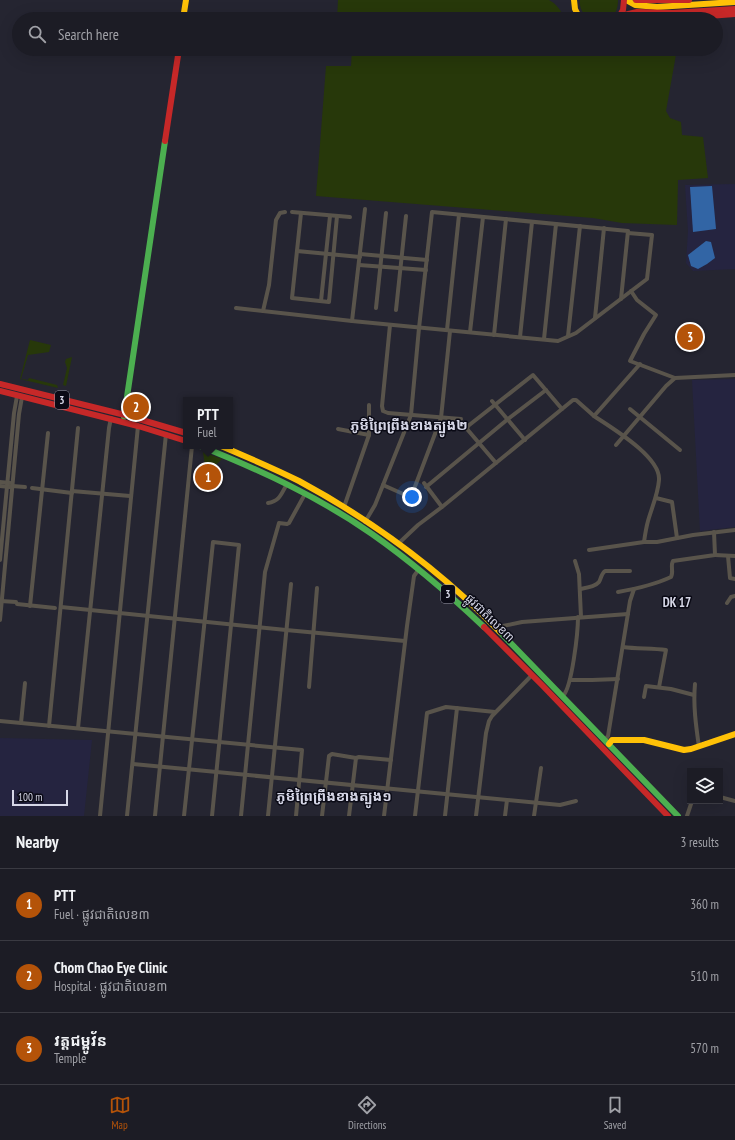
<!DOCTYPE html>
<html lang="en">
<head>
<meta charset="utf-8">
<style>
	body { margin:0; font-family:"PT Sans Narrow","Noto Sans Khmer",sans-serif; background:#25252d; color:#f1f3f6 }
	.controls { position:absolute; right:12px; bottom:12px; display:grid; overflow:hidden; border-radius:0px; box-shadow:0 4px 16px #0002 }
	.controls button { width:36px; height:36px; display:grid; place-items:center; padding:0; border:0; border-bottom:1px solid #3a3a42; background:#1c1c25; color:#f1f3f6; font:20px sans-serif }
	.scale { position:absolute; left:12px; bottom:10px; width:56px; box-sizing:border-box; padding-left:4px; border:2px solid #d6d7e7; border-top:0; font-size:11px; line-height:14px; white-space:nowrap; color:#d6d7e7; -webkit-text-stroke:3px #0a0a15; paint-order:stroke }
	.you { position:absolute; left:412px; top:497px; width:14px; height:14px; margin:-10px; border:3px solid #fff; border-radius:50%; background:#1a73e8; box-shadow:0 0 0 6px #1a73e833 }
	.badge { display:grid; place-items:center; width:26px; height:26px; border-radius:50%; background:#b45309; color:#fff; font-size:13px; font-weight:700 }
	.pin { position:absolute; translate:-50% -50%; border:2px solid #fff; box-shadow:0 1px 4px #0006 }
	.popup { position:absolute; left:183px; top:397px; width:50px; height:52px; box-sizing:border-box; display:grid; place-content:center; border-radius:0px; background:#1c1c25; filter:drop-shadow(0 1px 3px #0005); font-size:13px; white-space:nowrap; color:#a0a1a7 }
	.popup b { font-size:15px; color:#f1f3f6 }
	.popup::after { content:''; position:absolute; left:50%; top:100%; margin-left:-8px; border:8px solid transparent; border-top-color:#1c1c25 }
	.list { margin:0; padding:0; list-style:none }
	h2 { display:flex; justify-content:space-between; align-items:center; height:52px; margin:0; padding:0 16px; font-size:17px }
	h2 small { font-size:13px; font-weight:400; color:#a0a1a7 }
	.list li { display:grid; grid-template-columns:26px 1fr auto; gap:12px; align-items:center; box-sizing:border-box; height:72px; padding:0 16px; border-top:1px solid #3a3a42 }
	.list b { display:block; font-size:15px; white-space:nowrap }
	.list p { margin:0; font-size:13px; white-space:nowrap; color:#a0a1a7 }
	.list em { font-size:13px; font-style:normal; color:#a0a1a7 }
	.icon { flex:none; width:22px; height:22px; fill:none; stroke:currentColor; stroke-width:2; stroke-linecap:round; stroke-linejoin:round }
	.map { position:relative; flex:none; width:735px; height:816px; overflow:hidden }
	.search { position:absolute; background:#1c1c25; box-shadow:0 4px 16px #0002; left:12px; right:12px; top:12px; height:44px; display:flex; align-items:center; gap:10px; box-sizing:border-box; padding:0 14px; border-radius:22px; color:#a0a1a7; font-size:15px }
	.sheet { height:268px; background:#1c1c25 }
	nav { display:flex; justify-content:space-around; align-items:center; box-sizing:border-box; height:56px; border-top:1px solid #3a3a42; background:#1c1c25; font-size:11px; color:#a0a1a7 }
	nav a { display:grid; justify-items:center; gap:2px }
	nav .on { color:#b45309 }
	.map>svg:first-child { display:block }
	.built { fill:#252440 }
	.green { fill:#27380a }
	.water { fill:#3265a5 }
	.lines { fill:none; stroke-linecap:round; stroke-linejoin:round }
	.street { stroke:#59544b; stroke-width:4 }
	.fast { stroke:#4caf50; stroke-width:6 }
	.slow { stroke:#ffc107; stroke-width:6 }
	.jam { stroke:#c62828; stroke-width:6 }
	.labels { text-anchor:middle; stroke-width:3; stroke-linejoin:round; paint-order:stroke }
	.shield { fill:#0a0a15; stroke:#999aa8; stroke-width:1 }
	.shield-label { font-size:11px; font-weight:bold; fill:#d6d7e7 }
	.street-label { font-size:12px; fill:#d6d7e7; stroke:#0a0a15 }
	.neighbourhood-label { font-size:13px; font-weight:bold; fill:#d6d7e7; stroke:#0a0a15 }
	.quarter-label { font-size:14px; font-weight:bold; fill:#d6d7e7; stroke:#0a0a15 }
</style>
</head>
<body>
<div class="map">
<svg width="735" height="816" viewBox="0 0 735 816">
	<rect width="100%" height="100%" fill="#252531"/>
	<g class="built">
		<polygon points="735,184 735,269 693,271 686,263 688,231 685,185"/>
		<polygon points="735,379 735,527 700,531 692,380"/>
		<polygon points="0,738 92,740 84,816 0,816"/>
	</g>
	<g class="green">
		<path d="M338,0H549C557,4 561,11 565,19H337Z"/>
		<path d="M580,0H618C618,8 616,15 608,19H589C583,14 579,8 580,0Z"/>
		<polygon points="352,49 677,49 666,111 670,118 681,122 682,135 703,137 708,178 678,180 677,225 622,223 593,218 316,196 326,66 351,66"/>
		<polygon points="30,340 51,345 49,352 28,355 21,379 28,380 29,378 57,385 58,388 20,379"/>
		<polygon points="72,357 66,386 63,385 67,368 65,362 66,359"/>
		<polygon points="203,452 222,459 214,467 205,466"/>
	</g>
	<g class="water">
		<polygon points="712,186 716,229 693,232 690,187"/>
		<polygon points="706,241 711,242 715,258 707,264 698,269 691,266 688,255"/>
	</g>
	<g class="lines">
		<g class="street">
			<polyline points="292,212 350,217"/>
			<polyline points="301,213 292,298 329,302 337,216"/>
			<polyline points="297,251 360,257"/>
			<polyline points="360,254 427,260"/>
			<polyline points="359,265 426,270"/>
			<polyline points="631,291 637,300 656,315 644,334 630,361 675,378"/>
			<polyline points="321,301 330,216"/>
			<polyline points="236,308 352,321 558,341 576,333 647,279 652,235 628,233"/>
			<polyline points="376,308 386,213"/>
			<polyline points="396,310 406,216"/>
			<polyline points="263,311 269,285 276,220 280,213 285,212"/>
			<polyline points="595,318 604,228"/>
			<polyline points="352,321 365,209"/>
			<polyline points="390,325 382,406 383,411 388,413 461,419"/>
			<polyline points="447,330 459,215"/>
			<polyline points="470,332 483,217"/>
			<polyline points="494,335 506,219"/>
			<polyline points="568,336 580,226"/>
			<polyline points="520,337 532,222"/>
			<polyline points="544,339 556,224"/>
			<polyline points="492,401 525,440"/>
			<polyline points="630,409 680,450"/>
			<path d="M594,416C612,428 661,457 659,480C658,494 652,507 648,521C646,528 645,535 644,542"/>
			<polyline points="338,429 369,435"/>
			<polyline points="616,445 666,386 675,378 735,375"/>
			<polyline points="496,463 467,429 468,426 533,375 562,409"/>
			<polyline points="0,482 10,483"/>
			<polyline points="424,483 442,507"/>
			<polyline points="383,485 410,497 411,497 441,418 450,331"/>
			<polyline points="0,486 10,487"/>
			<polyline points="12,486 25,487"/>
			<polyline points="426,487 508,419 546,390"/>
			<polyline points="32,488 72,493"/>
			<polyline points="72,491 130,496"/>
			<polyline points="656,498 672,502 677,538"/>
			<path d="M268,503C280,501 281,494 287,484"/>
			<polyline points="344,507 369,435 369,405"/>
			<polyline points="365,522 375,505 411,415 419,328 432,212 628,231 621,299"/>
			<polyline points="399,543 418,525 442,507 573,400 576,400 594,416 640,364"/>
			<polyline points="589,550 644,542 657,542 693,535 735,530"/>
			<polyline points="715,555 735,556"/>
			<polyline points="728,556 730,578 735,579"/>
			<polyline points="0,560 14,413 17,396"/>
			<polyline points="575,561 579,574 581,617"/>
			<path d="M580,589C586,588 595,587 599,582C601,579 601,574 605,571H630"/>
			<path d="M618,592C635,589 654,585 671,577C674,572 670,566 673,561L715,555L714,532"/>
			<polyline points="1,601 16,602"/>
			<polyline points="727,603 731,597 735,596"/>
			<polyline points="17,604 55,608"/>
			<polyline points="30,606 48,433"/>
			<polyline points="61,607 286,630 405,641"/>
			<polyline points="0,620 19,414 22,397"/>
			<polyline points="498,630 503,626 522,622 628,614"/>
			<path d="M623,647C637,649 652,648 666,650L659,687"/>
			<polyline points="570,680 592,680 618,679"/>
			<path d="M695,684C693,705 696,726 699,747"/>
			<polyline points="309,687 317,588"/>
			<path d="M563,696C572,687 578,632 578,617"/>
			<polyline points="644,697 646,686 671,689 694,695"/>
			<polyline points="0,721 302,750 296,816"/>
			<polyline points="21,723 25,683"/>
			<polyline points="49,726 78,428"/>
			<polyline points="78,728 109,428 111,418"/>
			<polyline points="605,740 608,736 630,601 634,589"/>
			<polyline points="133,764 560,805 576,801"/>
			<polyline points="720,797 735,801"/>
			<polyline points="100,816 138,426"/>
			<polyline points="127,816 166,434"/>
			<polyline points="155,816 192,446"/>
			<polyline points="184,816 213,542 239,545 212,816"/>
			<polyline points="241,816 265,572 279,523 287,524 289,523 305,494"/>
			<polyline points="268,816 291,584"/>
			<polyline points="322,816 329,756 332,754 356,758"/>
			<polyline points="349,816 356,758 359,757 391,760"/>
			<polyline points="384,816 407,626 414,576 419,569"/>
			<polyline points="415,816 427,713 446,707 495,712"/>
			<polyline points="445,816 457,708"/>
			<polyline points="476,816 486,733 489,721 492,716 532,675"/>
			<polyline points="505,816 507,800"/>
			<polyline points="534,816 541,768"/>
			<polyline points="687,816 692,801"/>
		</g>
		<g class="fast">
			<polyline points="625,18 658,19"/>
			<polyline points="124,417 165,141"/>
			<path d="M200,446C260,470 319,497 372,534C412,562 449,594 484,627"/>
			<polyline points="500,632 678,816"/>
		</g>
		<g class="slow">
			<polyline points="574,0 575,9 580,19"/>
			<polyline points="626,0 635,5 657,7 735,2"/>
			<polyline points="183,19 186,0"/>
			<path d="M221,446C247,457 273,468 299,481C373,521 442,572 500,632"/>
			<polyline points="609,744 612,740 644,740 684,750 691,749 735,734"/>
		</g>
		<g class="jam">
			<polyline points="636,0 689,0"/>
			<polyline points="620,16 637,12 672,13 735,9"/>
			<polyline points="619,17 623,10 624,0"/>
			<polyline points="669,19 735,14"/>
			<polyline points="165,141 179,49"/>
			<polyline points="0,384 125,415 186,433"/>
			<polyline points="0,391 138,426 186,441"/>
			<polyline points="484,627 542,685 668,816"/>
		</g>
	</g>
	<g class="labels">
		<g class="shield">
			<rect x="55" y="391" width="14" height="18" rx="3"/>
			<rect x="441" y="585" width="14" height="18" rx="3"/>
		</g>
		<g class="shield-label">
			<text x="62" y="404">3</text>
			<text x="448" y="598">3</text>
		</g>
		<g class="street-label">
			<text transform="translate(490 618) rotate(44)" y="4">ផ្លូវជាតិលេខ៣</text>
		</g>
		<g class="neighbourhood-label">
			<text x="677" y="607">DK 17</text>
		</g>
		<g class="quarter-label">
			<text x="409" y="430">ភូមិព្រៃព្រីងខាងត្បូង២</text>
			<text x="334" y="801">ភូមិព្រៃព្រីងខាងត្បូង១</text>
		</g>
	</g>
</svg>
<div class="controls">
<button><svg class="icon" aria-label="layers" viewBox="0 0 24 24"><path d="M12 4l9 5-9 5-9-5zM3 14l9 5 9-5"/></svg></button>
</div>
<div class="scale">100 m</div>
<div class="you"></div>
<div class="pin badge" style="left:208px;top:477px">1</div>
<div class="popup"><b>PTT</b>Fuel</div>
<div class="pin badge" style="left:136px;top:407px">2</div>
<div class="pin badge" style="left:690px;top:337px">3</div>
<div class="search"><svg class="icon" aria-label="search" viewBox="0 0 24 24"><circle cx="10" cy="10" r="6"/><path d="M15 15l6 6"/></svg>Search here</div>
</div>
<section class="sheet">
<h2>Nearby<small>3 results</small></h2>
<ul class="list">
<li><span class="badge">1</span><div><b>PTT</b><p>Fuel · ផ្លូវជាតិលេខ៣</p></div><em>360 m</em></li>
<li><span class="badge">2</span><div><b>Chom Chao Eye Clinic</b><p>Hospital · ផ្លូវជាតិលេខ៣</p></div><em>510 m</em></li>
<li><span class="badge">3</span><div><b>វត្តជម្ពូវ័ន</b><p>Temple</p></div><em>570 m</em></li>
</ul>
</section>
<nav>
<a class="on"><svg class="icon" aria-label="map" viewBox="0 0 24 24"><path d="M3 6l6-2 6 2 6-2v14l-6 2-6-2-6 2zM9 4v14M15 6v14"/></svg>Map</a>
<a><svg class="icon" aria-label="directions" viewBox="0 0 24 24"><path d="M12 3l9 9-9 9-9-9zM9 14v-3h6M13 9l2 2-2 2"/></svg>Directions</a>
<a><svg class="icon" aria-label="saved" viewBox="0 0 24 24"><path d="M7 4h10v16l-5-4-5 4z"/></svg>Saved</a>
</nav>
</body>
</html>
